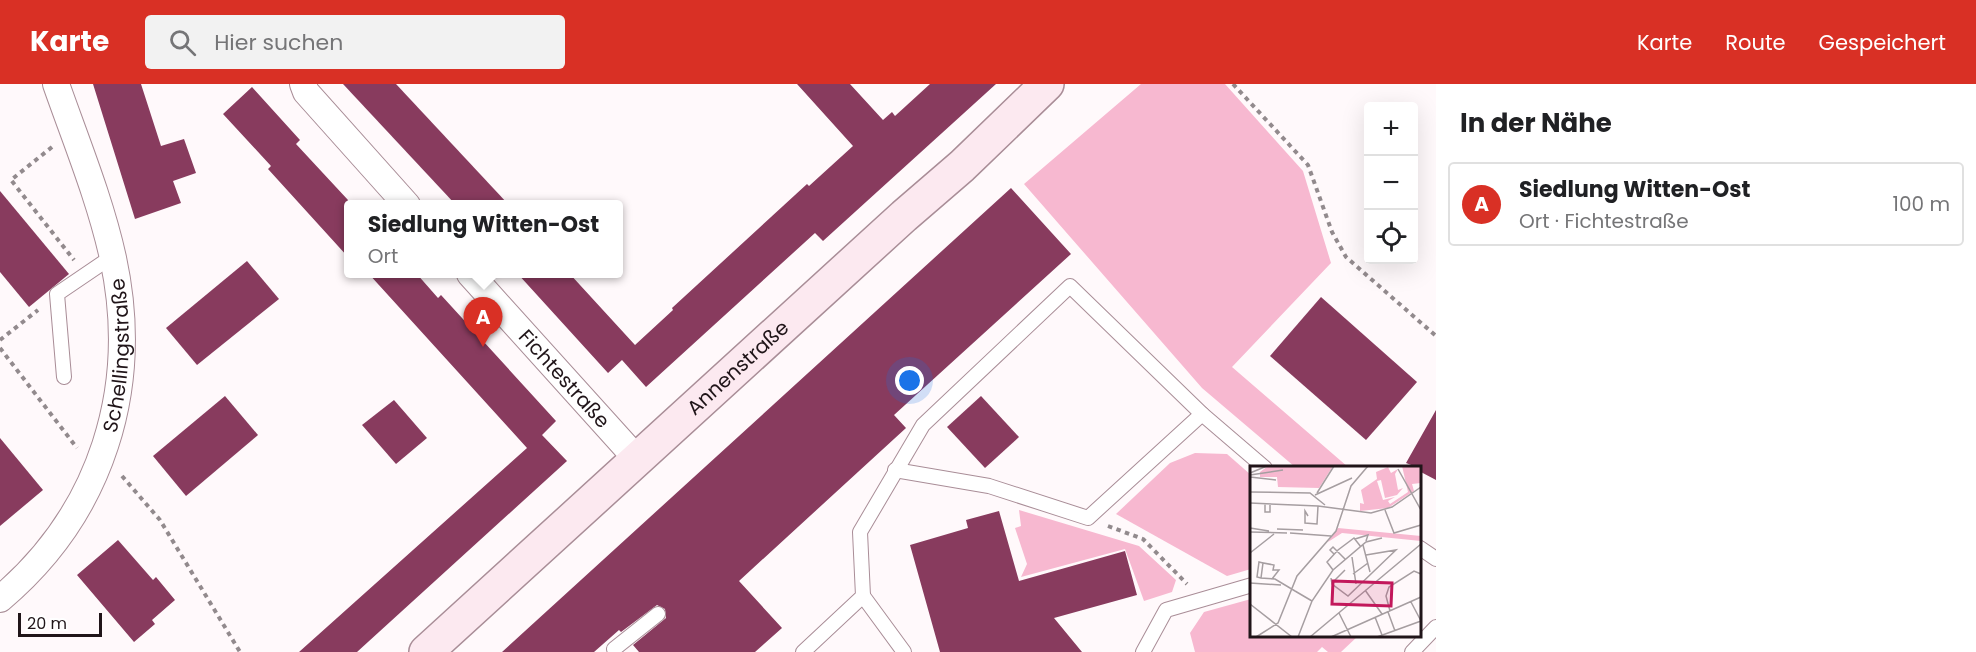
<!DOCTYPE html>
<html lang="de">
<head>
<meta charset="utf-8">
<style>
	body { margin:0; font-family:Poppins,sans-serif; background:#f2f2f2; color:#202124 }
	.controls { position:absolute; right:18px; top:18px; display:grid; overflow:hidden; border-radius:6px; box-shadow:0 6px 24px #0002 }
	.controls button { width:54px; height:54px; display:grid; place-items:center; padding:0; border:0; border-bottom:2px solid #e0e0e0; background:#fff; color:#202124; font:30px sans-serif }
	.scale { position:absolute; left:18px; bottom:15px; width:84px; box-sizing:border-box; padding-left:6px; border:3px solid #201519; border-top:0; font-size:16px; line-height:21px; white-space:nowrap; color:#201519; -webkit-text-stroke:4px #fff; paint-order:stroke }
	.you { position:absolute; left:910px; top:297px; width:21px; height:21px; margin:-15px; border:4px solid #fff; border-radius:50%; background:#1a73e8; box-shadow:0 0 0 9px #1a73e833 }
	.badge { display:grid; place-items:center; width:39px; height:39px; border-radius:50%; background:#d93025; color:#fff; font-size:20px; font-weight:700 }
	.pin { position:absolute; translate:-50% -50px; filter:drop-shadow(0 2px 3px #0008) }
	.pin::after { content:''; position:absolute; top:32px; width:21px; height:18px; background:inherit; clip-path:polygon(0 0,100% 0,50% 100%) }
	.popup { position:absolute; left:344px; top:116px; width:279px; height:78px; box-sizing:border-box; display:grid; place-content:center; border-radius:6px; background:#fff; filter:drop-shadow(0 2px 4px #0005); font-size:20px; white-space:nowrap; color:#757577 }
	.popup b { font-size:22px; color:#202124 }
	.popup::after { content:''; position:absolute; left:50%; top:100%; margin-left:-12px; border:12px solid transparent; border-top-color:#fff }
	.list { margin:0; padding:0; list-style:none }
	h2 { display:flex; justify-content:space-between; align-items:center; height:78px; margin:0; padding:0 24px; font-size:26px }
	h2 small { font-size:20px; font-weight:400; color:#757577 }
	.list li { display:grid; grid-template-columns:39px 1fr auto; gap:18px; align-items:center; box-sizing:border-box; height:84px; margin:0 12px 12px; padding:0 12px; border:2px solid #e0e0e0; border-radius:6px }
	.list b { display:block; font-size:22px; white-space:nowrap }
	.list p { margin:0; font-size:20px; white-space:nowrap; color:#757577 }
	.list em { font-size:20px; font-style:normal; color:#757577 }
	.icon { flex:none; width:33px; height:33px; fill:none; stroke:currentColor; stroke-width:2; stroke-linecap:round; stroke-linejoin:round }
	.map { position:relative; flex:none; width:1436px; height:568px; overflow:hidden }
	header { display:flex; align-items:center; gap:36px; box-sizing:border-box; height:84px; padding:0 30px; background:#d93025; color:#fff }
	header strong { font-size:28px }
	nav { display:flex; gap:33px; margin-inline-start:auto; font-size:21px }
	.search { width:420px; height:54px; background:#f2f2f2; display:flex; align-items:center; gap:15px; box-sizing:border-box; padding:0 21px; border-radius:6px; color:#757577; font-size:22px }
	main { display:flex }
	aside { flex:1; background:#fff }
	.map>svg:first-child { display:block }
	.green { fill:#f7b8d0 }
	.building { fill:#883b5e }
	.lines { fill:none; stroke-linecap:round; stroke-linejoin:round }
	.lane-casing { stroke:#a98d97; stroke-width:16 }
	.street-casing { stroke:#a98d97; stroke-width:28 }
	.secondary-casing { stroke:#a98d97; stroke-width:36 }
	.path { stroke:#928a8d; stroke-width:4; stroke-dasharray:4.5 4.5; stroke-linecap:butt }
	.lane { stroke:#fff; stroke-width:14 }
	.street { stroke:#fff; stroke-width:26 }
	.secondary { stroke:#fce9f0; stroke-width:33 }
	.labels { text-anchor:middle; stroke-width:6; stroke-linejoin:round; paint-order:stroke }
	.street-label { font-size:20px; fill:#201519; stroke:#fff }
	.inset-road { fill:none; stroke:#a69ea1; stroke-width:1.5 }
	.view { fill:#c2185b; fill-opacity:0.15; stroke:#c2185b; stroke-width:3 }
	.inset-edge { fill:none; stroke:#201519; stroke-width:3 }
</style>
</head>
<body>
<header>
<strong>Karte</strong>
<div class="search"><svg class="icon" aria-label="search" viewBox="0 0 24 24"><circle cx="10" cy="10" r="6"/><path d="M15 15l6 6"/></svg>Hier suchen</div>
<nav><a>Karte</a><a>Route</a><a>Gespeichert</a></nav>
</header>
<main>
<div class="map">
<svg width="1436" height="568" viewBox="0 0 1436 568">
	<rect width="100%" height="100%" fill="#fff9fb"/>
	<g class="green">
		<polygon points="1141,0 1225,0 1303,87 1331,179 1232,283 1348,383 1295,383 1202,304 1024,100"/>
		<polygon points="1195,369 1227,370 1251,391 1251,485 1227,492 1116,430 1170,379"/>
		<polygon points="1019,426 1139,462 1176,496 1172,508 1144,517 1125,465 1021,493 1027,480 1015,444 1021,442"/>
		<polygon points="1251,515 1252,552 1358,552 1341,568 1328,568 1322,563 1317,568 1195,568 1190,549 1204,528"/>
	</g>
	<g class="building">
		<polygon points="93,0 141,0 161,62 184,55 196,89 173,97 181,119 135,135"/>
		<polygon points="343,0 396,0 508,120 455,120"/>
		<polygon points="797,0 850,0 883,36 892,28 895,32 930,0 996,0 823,157 815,149 646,303 622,276 608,289 517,189 569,189 635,261 673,226 672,224 807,100 809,102 853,62"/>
		<polygon points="252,3 300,56 296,60 348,116 348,173 268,85 271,82 223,30"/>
		<polygon points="1011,104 1071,170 894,331 906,344 739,497 782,544 755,568 639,568 633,561 666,534 665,525 657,521 621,548 619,546 594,568 502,568"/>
		<polygon points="0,107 69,190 29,223 0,188"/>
		<polygon points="247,177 279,215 197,281 166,244"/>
		<polygon points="368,189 416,189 438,214 441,211 556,337 542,351 567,377 357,568 299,568 527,364"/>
		<polygon points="1321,213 1417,298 1366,356 1270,272"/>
		<polygon points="225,312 258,351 186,412 153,372"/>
		<polygon points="981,312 1019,353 985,384 947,343"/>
		<polygon points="394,316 427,354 396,380 362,341"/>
		<polygon points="1436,326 1436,396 1419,387 1419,384 1406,379"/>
		<polygon points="0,354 43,406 0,442"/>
		<polygon points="999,427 1019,497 1125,467 1137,511 1054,534 1082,568 940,568 910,461 968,444 966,436"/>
		<polygon points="118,456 153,496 156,493 175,516 152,536 155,540 134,558 77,491"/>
	</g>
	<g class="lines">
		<g class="lane-casing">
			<g id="lane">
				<polyline points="64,293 57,210 113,172"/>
				<polyline points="895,386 989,402 1088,434 1202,330"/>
				<polyline points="1420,464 1436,475"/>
				<polyline points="863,512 904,568"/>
				<polyline points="614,565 658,530"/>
				<polyline points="803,568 863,512 860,448 923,341 1070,202 1202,330 1265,384"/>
				<polyline points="1143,568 1166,526 1252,501"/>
				<polyline points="1412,568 1436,543"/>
			</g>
		</g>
		<g class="street-casing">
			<g id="street">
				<polyline points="303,0 306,8 407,121"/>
				<path id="s1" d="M470,190L636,374"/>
				<path id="s2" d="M0,515C102,429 141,304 113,174C100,115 76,57 56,0"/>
			</g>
		</g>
		<g class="secondary-casing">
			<g id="secondary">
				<path id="s3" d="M426,568L904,132L962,82L1047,0"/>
			</g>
		</g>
		<g class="path">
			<polyline points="1233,0 1308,81 1332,148 1346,173 1436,252"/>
			<polyline points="52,63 11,96 74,176"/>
			<polyline points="0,256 38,226"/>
			<polyline points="0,264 77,364"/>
			<polyline points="122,392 160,436 240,568"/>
			<polyline points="1108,442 1143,455 1187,500"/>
		</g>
		<use href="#lane" class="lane"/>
		<use href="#street" class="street"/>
		<use href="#secondary" class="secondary"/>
	</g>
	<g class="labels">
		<g class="street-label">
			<text dy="7" stroke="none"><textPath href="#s2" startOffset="280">Schellingstraße</textPath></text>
			<text dy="7" stroke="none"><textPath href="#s3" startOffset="422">Annenstraße</textPath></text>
			<text dy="7" stroke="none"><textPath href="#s1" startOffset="141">Fichtestraße</textPath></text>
		</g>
	</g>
	<g transform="translate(1250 382)">
		<rect width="171" height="171" fill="#fff9fb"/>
		<path d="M18,0H83L69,22L28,21L27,11H10V6ZM152,0H171V17L162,18L164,25L138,42L110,45V37L114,38L111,24L127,13L126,6L138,1L141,7L148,3L145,8L148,24L153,22L147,29L135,32L131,14L127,15L133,34L145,31L138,35L140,38L158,26ZM88,62L171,70V75L92,67L78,76Z" fill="#f7b8d0"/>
		<path class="inset-road" d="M148,3L171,44M0,7L17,0M0,9L33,4M0,11L26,14M0,26L60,27L75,39M67,27L84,0M65,29L102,12M0,37L68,40L121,47L142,41L171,21M15,38V46H20V39M135,44L144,67L171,59M58,50L55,45V57L67,58L68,40M0,62L19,65M27,63L53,64M0,66L37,67M40,67L81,70M105,73L118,69L116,75M113,79L120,106M0,87L24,68M84,88L80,84L83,81L95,93M102,91L106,118M83,104L77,96L88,84L104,72L111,81M103,108L118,97M11,112L7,111L9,96L13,97M81,112L82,118L98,130L146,84L116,89M22,113L29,104H23L24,99L13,97L11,112L25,113L45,125M0,117L31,119M82,117L95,104M115,124L132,148M45,125L62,135M161,136L171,155M0,138L42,171M140,145L136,130L139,121L164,105L171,108M138,146L145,165M89,147L101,171M125,151L132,169M6,171L28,157L47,110L86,65L101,20L118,0M48,171L62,135L83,104L116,76L132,72M60,171L171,78M81,171L171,131M127,171L171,155"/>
		<path class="view" d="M83,115L142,117L141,140L82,138Z"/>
		<rect width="171" height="171" class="inset-edge"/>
	</g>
</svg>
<div class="controls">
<button>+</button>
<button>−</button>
<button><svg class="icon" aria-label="locate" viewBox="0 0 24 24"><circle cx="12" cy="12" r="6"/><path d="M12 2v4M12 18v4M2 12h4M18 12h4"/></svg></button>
</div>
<div class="scale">20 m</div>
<div class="you"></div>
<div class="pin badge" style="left:483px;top:263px">A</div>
<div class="popup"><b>Siedlung Witten-Ost</b>Ort</div>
</div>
<aside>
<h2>In der Nähe<small></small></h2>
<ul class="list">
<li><span class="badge">A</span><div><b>Siedlung Witten-Ost</b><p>Ort · Fichtestraße</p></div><em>100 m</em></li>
</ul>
</aside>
</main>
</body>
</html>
